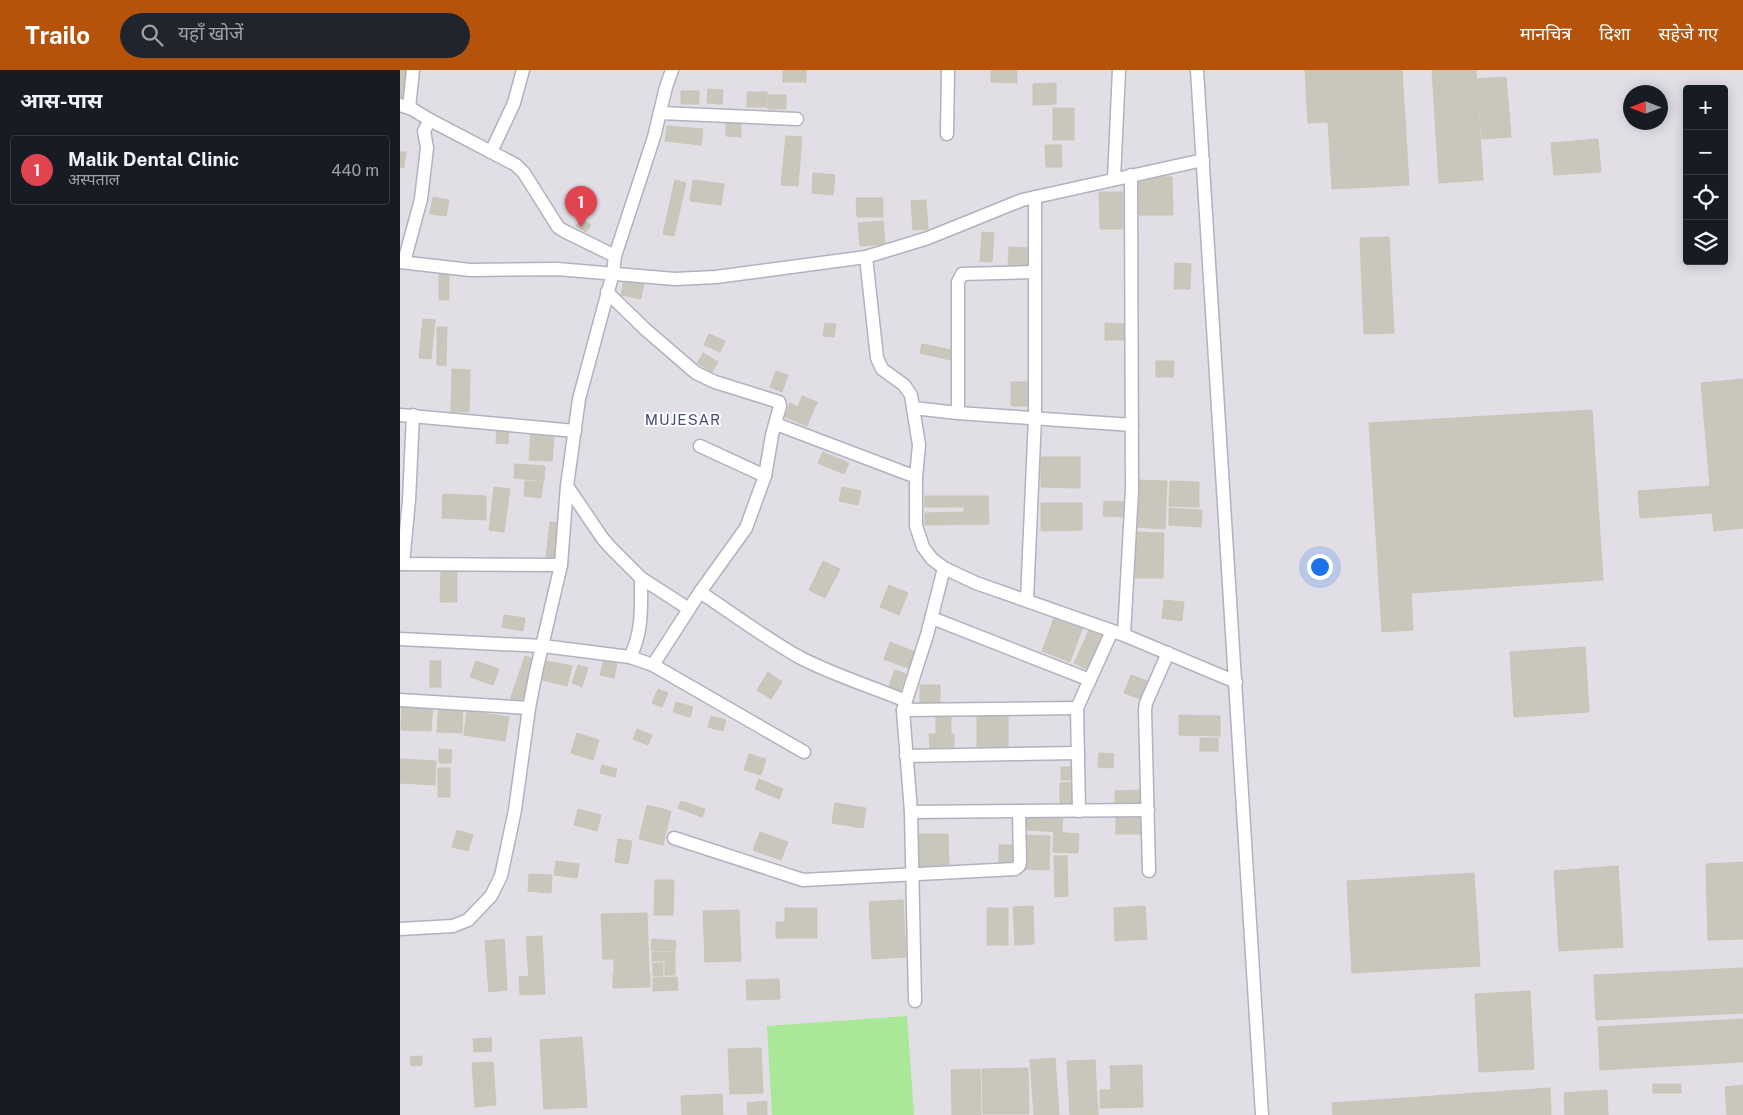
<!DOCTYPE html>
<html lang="hi">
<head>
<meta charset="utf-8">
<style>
	body { margin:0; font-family:"Public Sans","Noto Sans Devanagari",sans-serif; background:#20242c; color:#f1f3f6 }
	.controls { position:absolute; right:15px; top:15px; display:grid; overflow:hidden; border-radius:5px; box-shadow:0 2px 12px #0003 }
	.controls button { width:45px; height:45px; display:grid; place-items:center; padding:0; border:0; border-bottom:1px solid #363941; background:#171b24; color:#f1f3f6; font:25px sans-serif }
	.compass { position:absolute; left:1223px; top:15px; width:45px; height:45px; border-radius:50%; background:#171b24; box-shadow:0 2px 12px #0003; rotate:270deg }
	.you { position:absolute; left:919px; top:496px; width:18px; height:18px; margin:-12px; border:4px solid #fff; border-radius:50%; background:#1a73e8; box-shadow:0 0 0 8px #1a73e833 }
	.badge { display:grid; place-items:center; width:32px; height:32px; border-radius:50%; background:#b45309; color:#fff; font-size:16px; font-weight:700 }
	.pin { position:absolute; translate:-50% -41px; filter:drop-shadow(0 1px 2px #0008) }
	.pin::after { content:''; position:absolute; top:26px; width:18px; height:15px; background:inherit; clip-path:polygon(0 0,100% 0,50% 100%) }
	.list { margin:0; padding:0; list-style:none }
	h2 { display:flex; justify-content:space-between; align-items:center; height:65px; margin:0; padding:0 20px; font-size:21px }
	h2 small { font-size:16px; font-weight:400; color:#9ea1a6 }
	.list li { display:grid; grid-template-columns:32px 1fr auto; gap:15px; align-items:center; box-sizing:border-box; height:70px; margin:0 10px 10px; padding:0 10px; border:1px solid #363941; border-radius:5px }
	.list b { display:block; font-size:19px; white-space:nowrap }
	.list p { margin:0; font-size:16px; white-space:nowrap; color:#9ea1a6 }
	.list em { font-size:16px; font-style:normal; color:#9ea1a6 }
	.icon { flex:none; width:28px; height:28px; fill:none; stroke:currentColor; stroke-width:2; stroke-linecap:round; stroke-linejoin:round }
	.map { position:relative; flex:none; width:1343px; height:1045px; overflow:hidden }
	header { display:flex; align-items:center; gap:30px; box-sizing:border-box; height:70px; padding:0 25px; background:#b45309; color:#fff }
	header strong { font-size:24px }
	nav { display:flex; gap:28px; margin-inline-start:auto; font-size:18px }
	.search { width:350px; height:45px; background:#20242c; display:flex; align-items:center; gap:12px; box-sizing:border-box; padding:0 18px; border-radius:28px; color:#9ea1a6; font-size:19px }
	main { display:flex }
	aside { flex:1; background:#171b24 }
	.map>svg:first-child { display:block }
	.industrial { fill:#e1dee6; fill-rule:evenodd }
	.green { fill:#a8e896 }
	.building { fill:#c9c7bc; stroke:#cac5b6 }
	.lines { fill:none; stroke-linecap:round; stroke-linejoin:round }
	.street-casing { stroke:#b1b2c0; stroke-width:15 }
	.street { stroke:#fff; stroke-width:12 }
	.labels { text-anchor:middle; stroke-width:4; stroke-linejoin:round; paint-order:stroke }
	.neighbourhood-label { font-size:15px; letter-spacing:1px; fill:#484b80; stroke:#fff }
</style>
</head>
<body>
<header>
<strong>Trailo</strong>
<div class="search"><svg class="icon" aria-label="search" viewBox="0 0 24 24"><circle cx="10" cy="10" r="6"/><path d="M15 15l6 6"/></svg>यहाँ खोजें</div>
<nav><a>मानचित्र</a><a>दिशा</a><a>सहेजे गए</a></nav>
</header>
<main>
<aside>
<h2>आस-पास<small></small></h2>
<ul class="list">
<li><span class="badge" style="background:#e0444e">1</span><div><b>Malik Dental Clinic</b><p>अस्पताल</p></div><em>440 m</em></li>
</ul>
</aside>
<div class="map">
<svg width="1343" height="1045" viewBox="0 0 1343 1045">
	<rect width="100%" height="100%" fill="#eee9dd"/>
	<path class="industrial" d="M0,0H1343V1045H0ZM1287,19H1324V191H1287ZM1230,22H1260V52H1230Z"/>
	<polygon class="green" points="507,946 514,1045 372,1045 367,956"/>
	<g class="building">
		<polygon points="0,0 8,0 9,30 0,31"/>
		<rect x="383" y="0" width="23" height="12"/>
		<polygon points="591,0 617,0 617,13 591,12"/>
		<polygon points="905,0 1002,0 1009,115 932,119 928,52 908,53"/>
		<polygon points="1032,0 1076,0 1083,110 1039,113"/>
		<polygon points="1106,7 1111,67 1082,69 1077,9"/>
		<polygon points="656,13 656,34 633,35 633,14"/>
		<polygon points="308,19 323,20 322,34 307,33"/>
		<rect x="281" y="21" width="18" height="13"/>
		<rect x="347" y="22" width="20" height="15"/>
		<rect x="368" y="25" width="18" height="14"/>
		<rect x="653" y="38" width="21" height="32"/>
		<polygon points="326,49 341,50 341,67 326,66"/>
		<polygon points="267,56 303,59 301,75 265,71"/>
		<polygon points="386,66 402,67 398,116 381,115"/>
		<polygon points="1198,69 1201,102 1154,105 1151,73"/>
		<polygon points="645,75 661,75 662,97 646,97"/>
		<polygon points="0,82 6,82 4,98 0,97"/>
		<polygon points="413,103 435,105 433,125 412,123"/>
		<polygon points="736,107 772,107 773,145 736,145"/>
		<polygon points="275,110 286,113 274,166 263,164"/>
		<polygon points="293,110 324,114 321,135 290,131"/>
		<polygon points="699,122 723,122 723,159 700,159"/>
		<polygon points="33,127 49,130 46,146 30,144"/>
		<polygon points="456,128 483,128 483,147 457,147"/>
		<polygon points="526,130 528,159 513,160 511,131"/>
		<polygon points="181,149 191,155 186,162 176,156"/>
		<polygon points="483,151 485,174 460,176 458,153"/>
		<polygon points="582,162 594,163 592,192 580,191"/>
		<polygon points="989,167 994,263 964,264 960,168"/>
		<polygon points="609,177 629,178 628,199 608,198"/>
		<polygon points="775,193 791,194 790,219 774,219"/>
		<rect x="39" y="202" width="10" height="28"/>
		<polygon points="224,208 244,212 241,229 221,225"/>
		<polygon points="23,249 35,250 31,289 19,288"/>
		<polygon points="425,253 436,254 434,267 423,266"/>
		<polygon points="705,253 726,254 726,270 705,270"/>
		<polygon points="37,257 47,257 46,296 37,295"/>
		<polygon points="309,264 325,271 320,282 304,275"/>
		<polygon points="522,274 552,280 550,290 520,283"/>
		<polygon points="303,283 318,292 312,302 297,293"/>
		<polygon points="756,291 774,291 773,307 756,307"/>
		<polygon points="52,299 70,300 69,342 51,342"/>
		<polygon points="376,301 388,305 382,322 370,317"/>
		<polygon points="1343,309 1343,458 1314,461 1312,443 1240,448 1238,421 1310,416 1301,313"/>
		<polygon points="611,312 630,312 629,336 611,336"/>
		<polygon points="402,326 417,332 407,356 385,347 390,333 398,337"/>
		<polygon points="1192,340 1203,510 1011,523 1013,560 982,562 969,353"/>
		<polygon points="97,355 109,355 108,374 96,373"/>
		<polygon points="131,364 154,366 152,391 129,390"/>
		<polygon points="423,382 449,393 444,404 418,393"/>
		<polygon points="641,387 680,387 680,418 641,417"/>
		<polygon points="115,394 145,396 144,411 114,408"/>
		<polygon points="737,410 767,411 765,459 735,457"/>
		<polygon points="125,411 143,412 141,428 124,426"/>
		<polygon points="770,411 799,412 799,437 769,436"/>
		<polygon points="94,417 110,419 104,462 89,460"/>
		<polygon points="442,417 461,421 458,435 439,431"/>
		<polygon points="43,424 86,426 86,450 42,448"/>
		<polygon points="525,426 588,426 589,454 525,455 525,443 564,442 564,437 525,437"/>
		<polygon points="704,431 726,432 725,447 703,446"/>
		<polygon points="641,433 682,433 682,460 641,461"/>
		<polygon points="769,438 802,440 801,457 769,455"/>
		<polygon points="150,452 162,453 158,489 146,487"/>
		<polygon points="734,462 764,463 763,508 732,508"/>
		<polygon points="423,491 440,499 425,528 409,520"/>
		<polygon points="41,502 57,502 57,532 40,532"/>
		<polygon points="489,515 508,523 499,545 480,537"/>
		<polygon points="764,530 784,532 782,551 762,548"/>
		<polygon points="656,543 684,554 670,592 642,581"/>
		<polygon points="104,545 125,548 123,561 102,557"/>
		<polygon points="690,558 708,566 691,601 674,593"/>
		<polygon points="490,572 518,583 511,599 484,589"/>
		<polygon points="1185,577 1189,642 1114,647 1110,582"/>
		<polygon points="205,585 218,588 214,608 200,605"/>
		<polygon points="125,586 136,590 120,636 109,633"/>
		<rect x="30" y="591" width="11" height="26"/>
		<polygon points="76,591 99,599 93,615 70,607"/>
		<polygon points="147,591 172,596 167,616 142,610"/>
		<polygon points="178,595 188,598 182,617 172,613"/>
		<polygon points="495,600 506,604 500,621 489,616"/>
		<polygon points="368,602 382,612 371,629 357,620"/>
		<polygon points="731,605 750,612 743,630 724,623"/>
		<rect x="520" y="615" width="20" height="21"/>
		<polygon points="258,619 268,623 262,637 252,633"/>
		<polygon points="2,632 33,633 31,661 1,660"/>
		<polygon points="276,632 293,637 290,647 273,642"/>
		<polygon points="39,633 63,634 62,663 37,662"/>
		<polygon points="67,641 109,647 105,671 64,665"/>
		<rect x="577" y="642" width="31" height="37"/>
		<rect x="536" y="644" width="15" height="19"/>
		<polygon points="779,645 820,646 820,666 779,665"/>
		<polygon points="311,646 326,650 323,661 308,657"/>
		<polygon points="237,659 252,665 248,675 233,669"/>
		<polygon points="177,663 199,670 193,690 171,683"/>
		<polygon points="529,664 554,664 554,681 530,682"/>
		<rect x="800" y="668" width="18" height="13"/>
		<polygon points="39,679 52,680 51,693 39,693"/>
		<polygon points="699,683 714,684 713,698 698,697"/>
		<polygon points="349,684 366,689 361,705 344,700"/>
		<polygon points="0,689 36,691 35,715 0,713"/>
		<polygon points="202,695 217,699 215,707 200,703"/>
		<rect x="661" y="697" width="16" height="13"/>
		<rect x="38" y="698" width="12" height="29"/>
		<polygon points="359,709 383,719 379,729 355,719"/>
		<polygon points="677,712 677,739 660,739 660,713"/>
		<polygon points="744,720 745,738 715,738 715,721"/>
		<polygon points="281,731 305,739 302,747 278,738"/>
		<polygon points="435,733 466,738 463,758 432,753"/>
		<polygon points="247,735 271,741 263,775 239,769"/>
		<polygon points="178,739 201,745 197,761 174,755"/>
		<polygon points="627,744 663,746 662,762 627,760"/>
		<rect x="716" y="745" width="30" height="19"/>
		<polygon points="57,760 73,765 68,781 52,777"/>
		<polygon points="360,762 388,772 381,790 353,780"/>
		<polygon points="654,762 679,764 678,783 653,782"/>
		<polygon points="517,764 548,764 549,797 518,797"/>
		<polygon points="625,765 650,766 649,800 624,799"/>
		<polygon points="218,769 232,771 228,794 215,792"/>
		<rect x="599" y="775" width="18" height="22"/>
		<polygon points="654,786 667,786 668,826 655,827"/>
		<polygon points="156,791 179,794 177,808 154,805"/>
		<polygon points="1343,792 1343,869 1308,870 1306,794"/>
		<polygon points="1218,796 1223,877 1159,881 1154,801"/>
		<polygon points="1074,803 1080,896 952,903 947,811"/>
		<polygon points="129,804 152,805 151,823 128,821"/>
		<polygon points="255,810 274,810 273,845 254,845"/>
		<polygon points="503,830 506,887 472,889 469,832"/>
		<polygon points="633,836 634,874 615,875 613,837"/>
		<polygon points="745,836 747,869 715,871 714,838"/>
		<polygon points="385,838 417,838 417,868 376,868 376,852 385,852"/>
		<rect x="587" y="838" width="21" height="37"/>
		<polygon points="339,840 341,891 305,892 303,841"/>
		<polygon points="247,843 249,902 214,903 214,889 203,889 201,844"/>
		<polygon points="142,866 145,924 120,925 119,907 129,906 126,867"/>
		<polygon points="104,869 107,920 89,922 85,871"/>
		<polygon points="252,869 276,871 275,881 251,880"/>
		<rect x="252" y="882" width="23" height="9"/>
		<rect x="265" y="892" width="10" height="13"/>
		<rect x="253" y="893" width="10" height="13"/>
		<polygon points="1343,898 1343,943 1196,950 1194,905"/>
		<polygon points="250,903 250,917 213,918 213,904"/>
		<polygon points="277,907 278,920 253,921 253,908"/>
		<polygon points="379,909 380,929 347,930 346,910"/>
		<polygon points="1130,921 1134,999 1079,1002 1075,924"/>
		<polygon points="1343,949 1343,992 1200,1000 1198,957"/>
		<polygon points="182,967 187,1037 144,1039 140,970"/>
		<polygon points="91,968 92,981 74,982 73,969"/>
		<polygon points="361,978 363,1023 330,1024 328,979"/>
		<polygon points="22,986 22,995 11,996 10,987"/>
		<polygon points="655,988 659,1045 634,1045 630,990"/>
		<polygon points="695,990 698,1045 670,1045 667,991"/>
		<polygon points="93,992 96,1035 75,1037 72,993"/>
		<polygon points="742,995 743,1037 700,1038 700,1020 711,1020 710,996"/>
		<polygon points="628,998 629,1044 583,1044 582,999"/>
		<polygon points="580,999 581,1045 552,1045 551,1000"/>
		<rect x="1253" y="1014" width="28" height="9"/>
		<polygon points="1343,1015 1343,1045 1327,1045 1325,1017"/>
		<polygon points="1150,1018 1151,1045 933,1045 932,1033"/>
		<polygon points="1207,1020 1208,1045 1165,1045 1164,1023"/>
		<polygon points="322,1024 323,1045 282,1045 281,1026"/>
		<polygon points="367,1031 367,1045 348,1045 347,1033"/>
	</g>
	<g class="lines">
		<g class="street-casing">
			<g id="street">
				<polyline points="797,0 862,1045"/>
				<polyline points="0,35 12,39 30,50"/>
				<polyline points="9,38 13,0"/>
				<polyline points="260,43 397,49"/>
				<polyline points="547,64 548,0"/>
				<polyline points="91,82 114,33 123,0"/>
				<polyline points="714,109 719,0"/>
				<polyline points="466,187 477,288 482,299 504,315 511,325 519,375 516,407 516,456 523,477 532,489 544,498 576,513 724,565 836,612"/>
				<polyline points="0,192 70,200 157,199 275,209 316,207 466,187 528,168 622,130 803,90"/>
				<polyline points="4,192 21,129 27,78 24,61 30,50 116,95 124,103 158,157 164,161 215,186"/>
				<polyline points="207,222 245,259 296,303 315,312 379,332 380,336 372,365 365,406 346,458 300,522 253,595"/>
				<polyline points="513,338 558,343 732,355"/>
				<polyline points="558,343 558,212 562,204 635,202"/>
				<polyline points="0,345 175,361"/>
				<polyline points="376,354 516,407"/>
				<polyline points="300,376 365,406"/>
				<polyline points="167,416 203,469 211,478 241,508 289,539"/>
				<polyline points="0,494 161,495"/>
				<polyline points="3,494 9,430 13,345"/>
				<polyline points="544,498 527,565 503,640 677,638"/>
				<path d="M300,522C333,544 365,568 399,587C433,605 470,616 506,631"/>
				<polyline points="627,530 635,347 635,127"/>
				<polyline points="532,548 690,610"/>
				<polyline points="724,565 732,420 731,105"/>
				<polyline points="0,569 143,576 230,587 253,595 404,682"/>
				<path d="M230,587C243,562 241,536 241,508"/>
				<polyline points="0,630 129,638"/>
				<polyline points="503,640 511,742 515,931"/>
				<polyline points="506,686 678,683"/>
				<polyline points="679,741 677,638 712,561"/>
				<polyline points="511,742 748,740"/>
				<polyline points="274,768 403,810 615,799 619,796 620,791 619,741"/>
				<polyline points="749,801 745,640 746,633 768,583"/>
				<polyline points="0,859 53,856 68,850 91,826 101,806 115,740 129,638 136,602 161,495 167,416 179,329 213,203 215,186 254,67 266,17 272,0"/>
			</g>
		</g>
		<use href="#street" class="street"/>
	</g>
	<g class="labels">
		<g class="neighbourhood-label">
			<text x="283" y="355">MUJESAR</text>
		</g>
	</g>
</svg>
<div class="controls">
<button>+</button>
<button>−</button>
<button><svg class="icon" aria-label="locate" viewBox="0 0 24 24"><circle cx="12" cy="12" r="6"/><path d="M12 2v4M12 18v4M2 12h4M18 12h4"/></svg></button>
<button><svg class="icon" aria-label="layers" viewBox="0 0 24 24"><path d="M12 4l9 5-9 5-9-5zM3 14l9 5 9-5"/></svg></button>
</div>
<svg class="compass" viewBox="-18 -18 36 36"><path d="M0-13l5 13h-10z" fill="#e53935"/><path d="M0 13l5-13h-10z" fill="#9ea1a6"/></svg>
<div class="you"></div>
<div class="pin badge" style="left:181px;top:157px;background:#e0444e">1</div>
</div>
</main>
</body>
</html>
